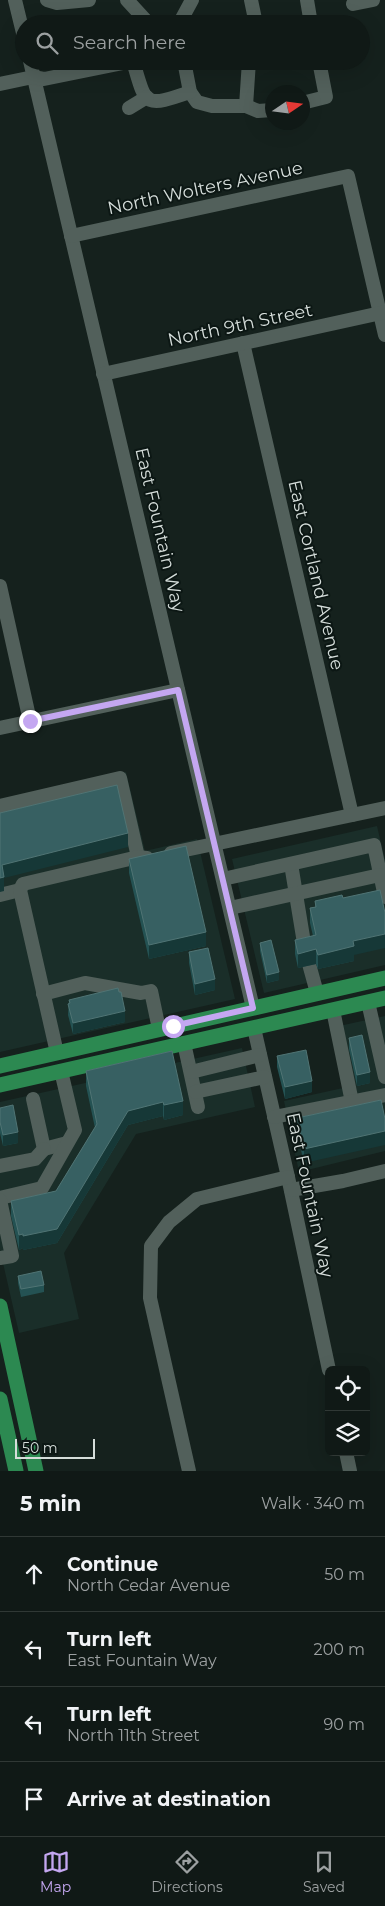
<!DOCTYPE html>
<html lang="en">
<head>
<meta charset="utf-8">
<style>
	body { margin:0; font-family:Montserrat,sans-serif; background:#19221f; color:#f1f3f6 }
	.controls { position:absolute; right:15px; bottom:15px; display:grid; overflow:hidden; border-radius:8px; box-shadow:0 5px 20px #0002 }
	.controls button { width:45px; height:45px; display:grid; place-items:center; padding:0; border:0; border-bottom:1px solid #303835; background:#101916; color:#f1f3f6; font:25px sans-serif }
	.compass { position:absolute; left:265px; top:85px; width:45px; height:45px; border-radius:50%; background:#101916; box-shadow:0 5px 20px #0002; rotate:77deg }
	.scale { position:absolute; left:15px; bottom:12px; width:80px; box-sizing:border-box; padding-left:5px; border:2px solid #d5ddda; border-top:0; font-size:14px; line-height:18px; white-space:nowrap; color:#d5ddda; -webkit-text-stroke:4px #0c1714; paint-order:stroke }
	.stop { position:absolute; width:15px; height:15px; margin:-11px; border:4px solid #c4a7f1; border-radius:50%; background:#fff }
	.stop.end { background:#c4a7f1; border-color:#fff; box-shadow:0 1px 5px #0008 }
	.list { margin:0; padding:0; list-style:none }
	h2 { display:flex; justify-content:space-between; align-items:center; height:65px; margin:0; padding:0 20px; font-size:21px }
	h2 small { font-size:16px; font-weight:400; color:#9ca0a1 }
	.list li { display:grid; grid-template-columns:32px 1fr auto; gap:15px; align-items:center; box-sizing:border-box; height:75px; padding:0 20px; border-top:1px solid #303835 }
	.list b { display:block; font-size:19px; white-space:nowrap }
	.list p { margin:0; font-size:16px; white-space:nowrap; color:#9ca0a1 }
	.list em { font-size:16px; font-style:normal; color:#9ca0a1 }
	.icon { flex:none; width:28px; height:28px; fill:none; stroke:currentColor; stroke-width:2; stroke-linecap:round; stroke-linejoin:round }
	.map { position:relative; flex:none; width:385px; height:1471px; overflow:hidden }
	.search { position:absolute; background:#101916; box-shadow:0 5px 20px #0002; left:15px; right:15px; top:15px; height:55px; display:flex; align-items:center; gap:12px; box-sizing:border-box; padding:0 18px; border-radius:28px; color:#9ca0a1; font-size:19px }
	.sheet { height:365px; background:#101916 }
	nav { display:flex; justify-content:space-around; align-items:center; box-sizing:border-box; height:70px; border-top:1px solid #303835; background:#101916; font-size:14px; color:#9ca0a1 }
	nav a { display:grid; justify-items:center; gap:2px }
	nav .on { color:#c4a7f1 }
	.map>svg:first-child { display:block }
	.built { fill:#1a2e29 }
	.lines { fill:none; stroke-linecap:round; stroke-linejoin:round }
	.minor { stroke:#52605b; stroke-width:14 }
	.major { stroke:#2c8951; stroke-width:15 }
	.wall { fill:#245253 }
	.shaded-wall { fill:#163837 }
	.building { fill:#376062; stroke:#507474 }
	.route { stroke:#c4a7f1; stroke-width:6 }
	.labels { text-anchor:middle; stroke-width:4; stroke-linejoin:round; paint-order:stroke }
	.street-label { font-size:18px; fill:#d5ddda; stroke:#0c1714 }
</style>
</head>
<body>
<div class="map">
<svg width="385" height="1471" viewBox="0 0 385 1471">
	<rect width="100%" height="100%" fill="#15211d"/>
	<g class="built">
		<polygon points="126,772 145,851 197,839 235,999 0,1052 0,800"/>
		<polygon points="377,826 385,860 385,965 264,993 232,859"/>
		<polygon points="385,1016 385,1151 299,1172 284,1101 343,1088 330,1028"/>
		<polygon points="242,1048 255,1107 136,1134 64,1253 79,1319 19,1333 0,1250 0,1102"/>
	</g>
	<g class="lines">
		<g class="minor">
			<polyline points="15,0 24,37"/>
			<polyline points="47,0 57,3 89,0"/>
			<polyline points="127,0 149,24"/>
			<polyline points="251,0 256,24"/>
			<polyline points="307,0 311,24"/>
			<polyline points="353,4 373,0"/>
			<polyline points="179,24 192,0"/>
			<polyline points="30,61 253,1008"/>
			<polyline points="184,61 190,92 197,102 212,106 246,106 258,111 272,110"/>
			<path d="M0,84L33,77L44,79L133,61C146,106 144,108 190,92"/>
			<polyline points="302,103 326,97 319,61"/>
			<polyline points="246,106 249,61"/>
			<polyline points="129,108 147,97"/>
			<polyline points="71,236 348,176 385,335"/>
			<polyline points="243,343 352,815"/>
			<polyline points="103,374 385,312"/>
			<polyline points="0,586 30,721"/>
			<polyline points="0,728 178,690"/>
			<polyline points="0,806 120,778 138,857"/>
			<polyline points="171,853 385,808"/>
			<polyline points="291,864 305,949"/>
			<polyline points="223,879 374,845 385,897"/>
			<polyline points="0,895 20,890"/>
			<polyline points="230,908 380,875"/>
			<polyline points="309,964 317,993"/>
			<polyline points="43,994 85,983 141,993 151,991 159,1029"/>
			<polyline points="368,1002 385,1077"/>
			<polyline points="333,1010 352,1102"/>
			<polyline points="254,1028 288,1177 329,1370"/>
			<polyline points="184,1043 198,1107"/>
			<polyline points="57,1053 20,890 23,884 138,857 147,858"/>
			<polyline points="191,1072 260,1055"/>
			<polyline points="195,1092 265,1077"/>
			<polyline points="33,1099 44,1149 67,1143"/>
			<polyline points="274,1117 385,1095"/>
			<polyline points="0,1166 35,1159 44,1149"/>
			<polyline points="291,1190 343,1181 385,1171"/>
			<polyline points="0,1198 42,1188 75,1130 61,1071"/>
			<polyline points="0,1200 12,1256 0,1258"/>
			<polyline points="346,1452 350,1471"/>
			<polyline points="189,1471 150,1298 151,1246 169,1222 197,1199 288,1177"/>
		</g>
		<g class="major">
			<polyline points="0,1066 385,978"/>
			<polyline points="0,1085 385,998"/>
			<polyline points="0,1306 36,1471"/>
			<polyline points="0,1399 16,1471"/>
		</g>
	</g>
	<g class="wall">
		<polygon points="129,859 206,946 149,959 129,873"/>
		<polygon points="315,901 354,955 354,961 318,969 316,964 298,968 295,954 295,940 313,936 310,923 310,908 315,907"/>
		<polygon points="260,943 279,980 267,983 260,951"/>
		<polygon points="189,952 215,990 195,995 189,963"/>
		<polygon points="69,1000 125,1022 73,1034 68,1015"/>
		<polygon points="349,1038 370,1083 357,1086 349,1049"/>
		<polygon points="172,1051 183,1115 164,1120 163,1116 128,1125 57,1243 23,1250 23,1248 19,1250 11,1216 11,1201 56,1191 95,1128 86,1086 86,1071"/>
		<polygon points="277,1056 312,1092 285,1099 277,1067"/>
		<polygon points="381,1100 304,1163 297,1133 297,1118"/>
		<polygon points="0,1108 18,1143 3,1146 0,1133"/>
		<polygon points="18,1276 44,1285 44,1292 21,1297 18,1283"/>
	</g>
	<g class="shaded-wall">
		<polygon points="128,833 128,847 4,878 4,891 0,892 0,878 2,865"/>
		<polygon points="206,932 206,946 149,959 149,945"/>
		<polygon points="385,934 385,948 354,955 354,961 318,969 318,955 353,941"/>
		<polygon points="316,949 316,964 298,968 298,954"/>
		<polygon points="279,972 279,980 267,983 267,975"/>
		<polygon points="215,979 215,990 195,995 195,984"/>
		<polygon points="125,1011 125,1022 73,1034 73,1023"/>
		<polygon points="370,1072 370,1083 357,1086 357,1075"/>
		<polygon points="312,1081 312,1092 285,1099 285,1087"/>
		<polygon points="183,1101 183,1115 164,1120 164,1105"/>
		<polygon points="163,1102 163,1116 128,1125 57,1243 23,1250 23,1236 128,1111"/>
		<polygon points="385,1131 385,1145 304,1163 304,1149"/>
		<polygon points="18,1132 18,1143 3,1146 3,1135"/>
		<polygon points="23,1234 23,1248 19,1250 19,1235"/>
	</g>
	<g class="building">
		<polygon points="117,785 128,833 2,865 4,877 0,878 0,813"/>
		<polygon points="186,846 206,932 149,945 129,859"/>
		<polygon points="380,890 385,913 385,934 353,941 354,946 318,955 316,949 298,954 295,940 316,935 310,908 316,907 315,901 342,895 343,898"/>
		<polygon points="271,940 279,972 267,975 260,943"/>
		<polygon points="208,948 215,979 195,984 189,952"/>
		<polygon points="118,988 119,992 121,992 125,1011 73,1023 68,1004 70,1003 69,1000"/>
		<polygon points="362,1035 370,1072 357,1075 349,1038"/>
		<polygon points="306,1050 312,1081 285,1087 277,1056"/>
		<polygon points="172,1051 183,1101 164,1105 163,1102 128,1111 57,1229 23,1236 23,1234 19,1235 11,1201 56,1191 97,1124 86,1071"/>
		<polygon points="381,1100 385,1119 385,1131 304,1149 297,1118"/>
		<polygon points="13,1105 18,1132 3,1135 0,1122 0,1108"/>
		<polygon points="41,1271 44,1285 21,1289 18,1276"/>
	</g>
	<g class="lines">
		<polyline class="route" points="30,721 178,690 253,1008 173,1026"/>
	</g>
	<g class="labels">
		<g class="street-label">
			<text transform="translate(205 188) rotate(-12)" y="6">North Wolters Avenue</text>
			<text transform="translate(240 325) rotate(-12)" y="6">North 9th Street</text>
			<text transform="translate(160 530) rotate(77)" y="6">East Fountain Way</text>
			<text transform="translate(316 575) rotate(77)" y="6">East Cortland Avenue</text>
			<text transform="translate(310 1195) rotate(78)" y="6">East Fountain Way</text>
		</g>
	</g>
</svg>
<div class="controls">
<button><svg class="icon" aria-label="locate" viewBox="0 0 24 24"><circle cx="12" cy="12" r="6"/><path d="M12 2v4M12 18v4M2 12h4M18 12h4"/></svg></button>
<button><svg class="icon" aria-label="layers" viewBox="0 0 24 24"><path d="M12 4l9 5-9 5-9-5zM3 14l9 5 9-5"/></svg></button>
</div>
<svg class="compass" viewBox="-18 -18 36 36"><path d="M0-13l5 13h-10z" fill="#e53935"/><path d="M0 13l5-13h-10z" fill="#9ca0a1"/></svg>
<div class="scale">50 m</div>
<div class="stop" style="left:173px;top:1026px"></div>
<div class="stop end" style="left:30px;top:721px"></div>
<div class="search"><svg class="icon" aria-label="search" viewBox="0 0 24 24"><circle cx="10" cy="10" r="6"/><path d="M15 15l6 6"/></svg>Search here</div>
</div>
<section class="sheet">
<h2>5 min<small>Walk · 340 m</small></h2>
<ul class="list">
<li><svg class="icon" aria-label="ahead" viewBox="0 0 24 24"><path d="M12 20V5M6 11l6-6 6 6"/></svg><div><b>Continue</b><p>North Cedar Avenue</p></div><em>50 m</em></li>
<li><svg class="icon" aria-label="left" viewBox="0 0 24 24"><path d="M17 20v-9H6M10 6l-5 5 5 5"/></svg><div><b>Turn left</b><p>East Fountain Way</p></div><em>200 m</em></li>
<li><svg class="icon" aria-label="left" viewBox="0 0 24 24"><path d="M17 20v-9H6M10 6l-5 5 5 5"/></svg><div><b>Turn left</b><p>North 11th Street</p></div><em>90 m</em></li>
<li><svg class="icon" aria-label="arrive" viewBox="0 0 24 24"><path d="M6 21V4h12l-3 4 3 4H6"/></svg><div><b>Arrive at destination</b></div></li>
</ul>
</section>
<nav>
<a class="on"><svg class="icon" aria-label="map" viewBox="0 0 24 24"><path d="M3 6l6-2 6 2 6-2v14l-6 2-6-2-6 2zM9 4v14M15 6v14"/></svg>Map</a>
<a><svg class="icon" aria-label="directions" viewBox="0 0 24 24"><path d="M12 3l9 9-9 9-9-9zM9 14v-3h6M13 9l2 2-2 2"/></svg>Directions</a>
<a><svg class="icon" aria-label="saved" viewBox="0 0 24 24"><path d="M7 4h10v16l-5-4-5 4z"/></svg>Saved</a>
</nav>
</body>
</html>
